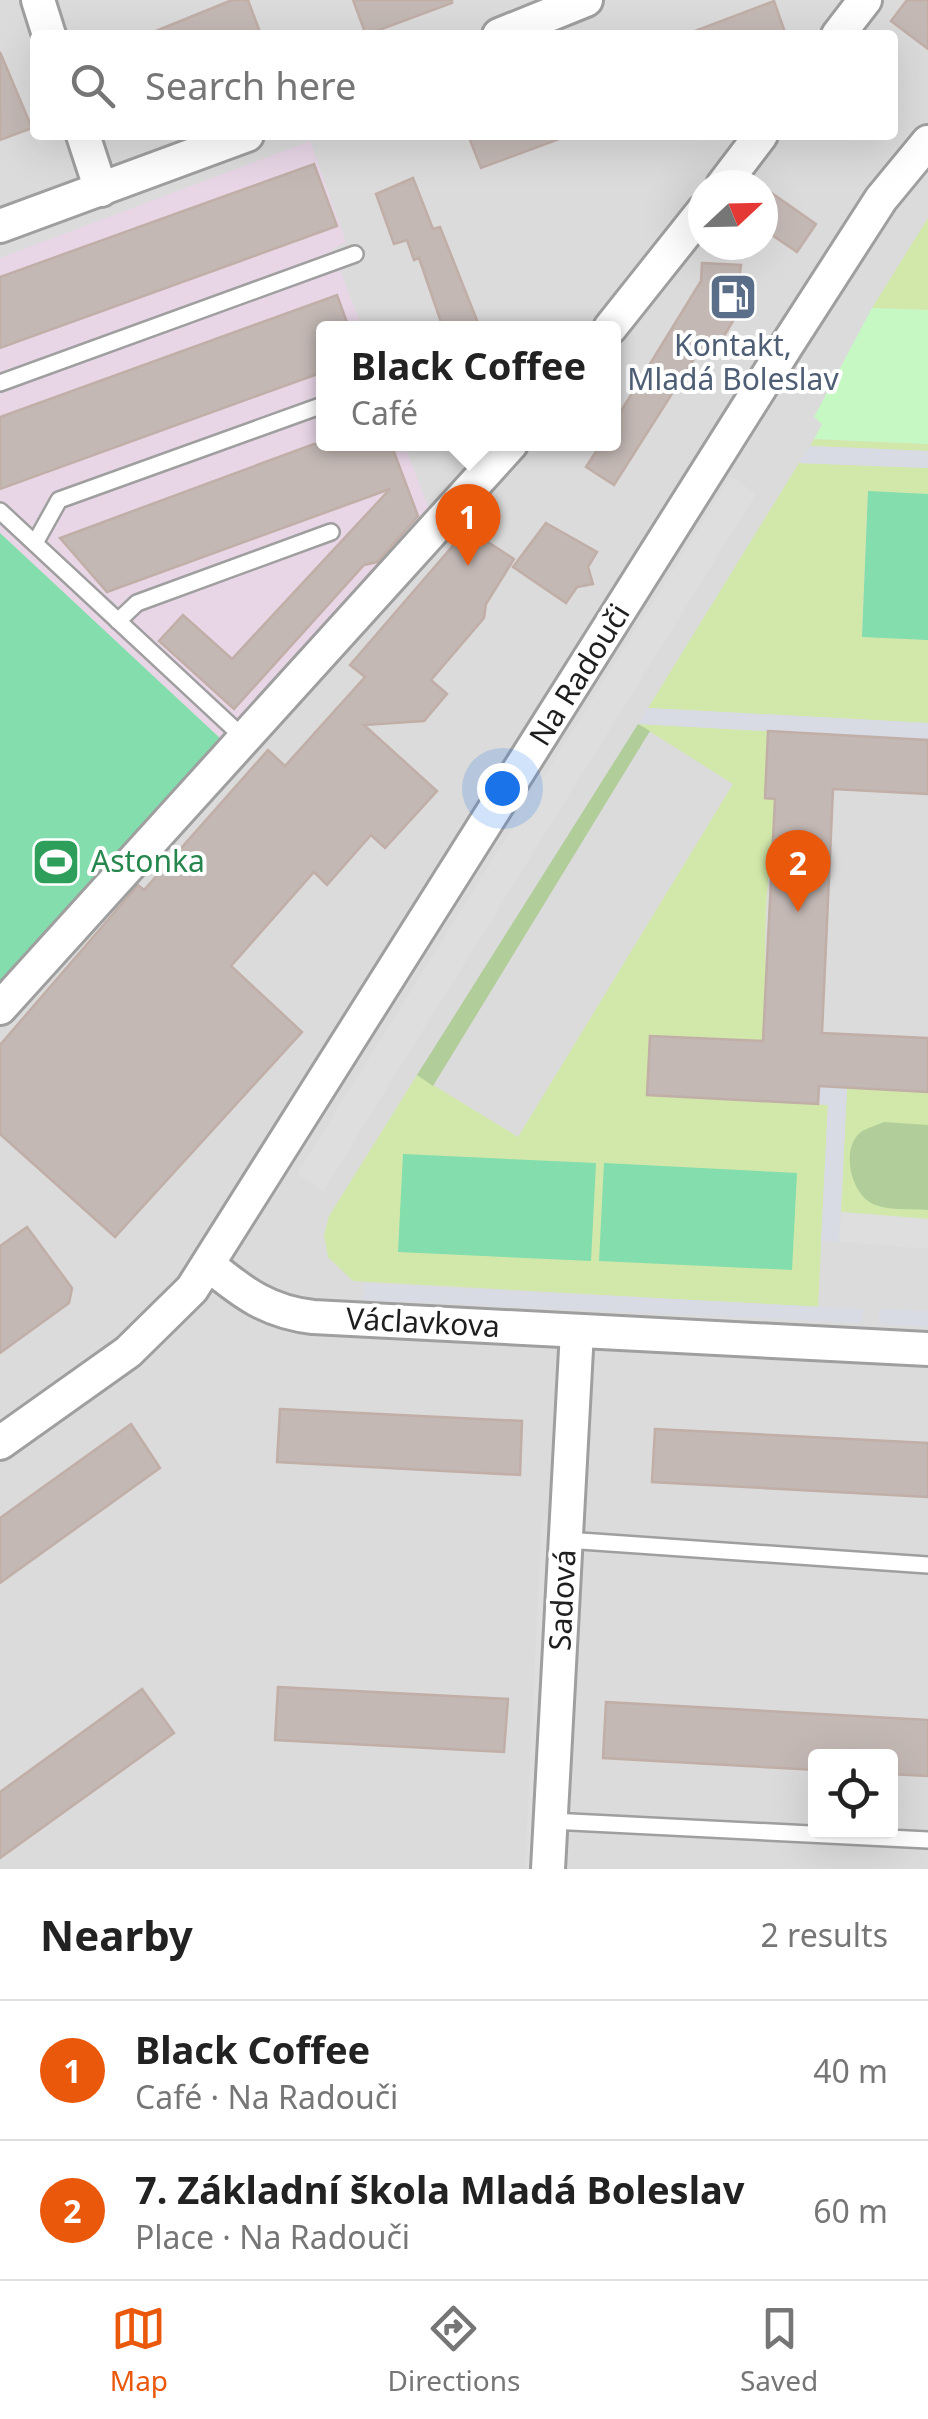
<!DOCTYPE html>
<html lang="en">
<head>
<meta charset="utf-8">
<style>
	body { margin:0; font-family:"Noto Sans",sans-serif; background:#f2f2f2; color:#222 }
	.controls { position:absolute; right:30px; bottom:30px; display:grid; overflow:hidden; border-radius:10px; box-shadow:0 10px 40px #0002 }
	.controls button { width:90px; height:90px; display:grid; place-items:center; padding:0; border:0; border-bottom:2px solid #e0e0e0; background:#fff; color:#222; font:50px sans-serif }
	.compass { position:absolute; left:688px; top:170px; width:90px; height:90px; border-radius:50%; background:#fff; box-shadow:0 10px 40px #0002; rotate:68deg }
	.you { position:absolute; left:502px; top:788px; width:35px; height:35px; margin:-25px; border:8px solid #fff; border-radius:50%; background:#1a73e8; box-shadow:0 0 0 15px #1a73e833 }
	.badge { display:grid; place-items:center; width:65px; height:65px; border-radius:50%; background:#ea580c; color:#fff; font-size:32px; font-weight:700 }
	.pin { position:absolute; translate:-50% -82px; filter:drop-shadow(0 2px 5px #0008) }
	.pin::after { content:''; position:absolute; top:52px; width:35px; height:30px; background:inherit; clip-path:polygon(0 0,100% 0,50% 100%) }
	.popup { position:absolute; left:316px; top:321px; width:305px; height:130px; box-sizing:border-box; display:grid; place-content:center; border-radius:10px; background:#fff; filter:drop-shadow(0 2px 8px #0005); font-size:32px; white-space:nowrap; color:#767676 }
	.popup b { font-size:38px; color:#222 }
	.popup::after { content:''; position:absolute; left:50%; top:100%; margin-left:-20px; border:20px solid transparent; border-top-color:#fff }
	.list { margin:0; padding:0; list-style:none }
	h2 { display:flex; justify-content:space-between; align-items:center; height:130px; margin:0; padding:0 40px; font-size:42px }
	h2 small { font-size:32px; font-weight:400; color:#767676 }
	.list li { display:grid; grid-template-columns:65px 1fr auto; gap:30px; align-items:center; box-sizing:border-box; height:140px; padding:0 40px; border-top:2px solid #e0e0e0 }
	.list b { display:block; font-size:38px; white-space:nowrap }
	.list p { margin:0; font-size:32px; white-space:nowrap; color:#767676 }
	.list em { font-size:32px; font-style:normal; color:#767676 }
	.icon { flex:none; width:55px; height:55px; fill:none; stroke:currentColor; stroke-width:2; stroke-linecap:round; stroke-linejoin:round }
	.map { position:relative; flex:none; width:928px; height:1869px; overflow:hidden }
	.search { position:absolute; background:#fff; box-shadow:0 10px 40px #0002; left:30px; right:30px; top:30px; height:110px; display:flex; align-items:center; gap:25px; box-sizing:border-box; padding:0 35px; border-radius:10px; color:#767676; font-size:38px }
	.sheet { height:410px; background:#fff }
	nav { display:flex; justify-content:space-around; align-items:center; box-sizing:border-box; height:140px; border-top:2px solid #e0e0e0; background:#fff; font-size:28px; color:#767676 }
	nav a { display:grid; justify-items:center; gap:5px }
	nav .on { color:#ea580c }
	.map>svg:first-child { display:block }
	.residential { fill:#dcdbdb; fill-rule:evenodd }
	.industrial { fill:#e8d6e7 }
	.grass { fill:#d2e8ab }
	.forest { fill:#b1cd99 }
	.park { fill:#c5f8c2 }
	.pitch { fill:#83ddad }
	.parking { fill:#dedede }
	.plaza { fill:#d8dae4 }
	.building { fill:#c3b8b4; stroke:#c0aea7; stroke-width:2.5 }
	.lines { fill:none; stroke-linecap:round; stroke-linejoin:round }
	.service-casing { stroke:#9f9f9f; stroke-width:20 }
	.minor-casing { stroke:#9f9f9f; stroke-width:38 }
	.service { stroke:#fff; stroke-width:15 }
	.minor { stroke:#fff; stroke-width:32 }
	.labels { text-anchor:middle; stroke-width:8; stroke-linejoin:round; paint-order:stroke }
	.service-label { font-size:30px; fill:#4e5e75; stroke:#fff }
	.street-label { font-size:30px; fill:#1e1e1e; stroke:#fff }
	.leisure-label { font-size:30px; fill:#27864d; stroke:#fff; text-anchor:start }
</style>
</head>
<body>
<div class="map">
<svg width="928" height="1869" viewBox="0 0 928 1869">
	<rect width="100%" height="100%" fill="#efeae4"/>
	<path class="residential" d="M0,0H928V1869H0ZM35,35H893V135H35ZM703,185H763V245H703ZM323,328H613V444H323ZM816,1756H890V1832H816Z"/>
	<polygon class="industrial" points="310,141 346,242 332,249 362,328 323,328 323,444 404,444 429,509 223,741 0,533 0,258"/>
	<g class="grass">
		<polygon points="928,218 928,310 872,308"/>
		<polygon points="814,439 928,444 928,451 810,446"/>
		<polygon points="799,463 928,468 928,494 868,492 862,636 928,640 928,723 648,708"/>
		<path d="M638,724L768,731L765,798L784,799C761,863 764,972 768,1041L650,1036L647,1094L828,1105L818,1307L353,1281L328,1257L324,1235L329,1216L417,1075L518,1137L733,784Z"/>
		<polygon points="847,1088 928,1092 928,1219 841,1212"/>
	</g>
	<g class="forest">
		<polygon points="638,724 650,731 433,1086 417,1075"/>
		<path d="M884,1122L928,1125V1210C911,1209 886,1211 871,1203C851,1192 840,1148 861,1132C867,1128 877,1125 884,1122Z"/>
	</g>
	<polygon class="park" points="872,308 928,310 928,444 814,439 822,424 814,417"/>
	<g class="pitch">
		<polygon points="868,491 928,494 928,640 862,637"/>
		<polygon points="0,533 223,741 0,982"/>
		<polygon points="403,1154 596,1163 591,1261 398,1252"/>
		<polygon points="604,1163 797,1173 792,1270 599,1261"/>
	</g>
	<g class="parking">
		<polygon points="731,476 756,494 323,1191 297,1174"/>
		<polygon points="841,1212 928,1219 928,1249 839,1242"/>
		<polygon points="542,1518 567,1519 556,1869 525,1869"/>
	</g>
	<g class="plaza">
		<polygon points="810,446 928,451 928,468 799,463"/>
		<polygon points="648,708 928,723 928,740 638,724"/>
		<polygon points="819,1082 847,1088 839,1242 821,1241 828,1105 818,1104"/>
		<polygon points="364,1283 863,1309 862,1323 363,1300"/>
		<polygon points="879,1309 928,1311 928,1327 879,1324"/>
	</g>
	<g class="building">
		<polygon points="232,0 248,0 261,35 146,35"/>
		<polygon points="353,0 452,0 452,3 366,35"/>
		<polygon points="907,0 928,0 928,49 891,21"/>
		<polygon points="774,1 786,35 692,35 692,32"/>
		<polygon points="0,52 32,128 0,140"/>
		<polygon points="468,135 562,135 562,138 481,168"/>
		<polygon points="314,164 337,226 0,348 0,277"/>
		<polygon points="413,178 433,229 440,227 480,328 443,328 419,258 414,260 407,240 394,244 376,194"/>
		<polygon points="763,187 816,224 797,252 763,229"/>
		<polygon points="702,263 741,265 733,321 712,356 701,348 614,485 586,467 601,444 613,444 613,424 701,281"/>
		<polygon points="337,295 349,328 323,328 323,372 0,489 0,417"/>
		<polygon points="314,444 391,444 418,516 377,562 364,565 234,709 159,641 183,615 232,659 390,489 107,592 60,538"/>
		<polygon points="546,523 597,552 588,567 593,584 577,587 566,603 513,567"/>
		<polygon points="479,536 514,559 486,604 484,618 431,680 447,694 424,721 364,725 437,791 385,848 371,835 327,885 314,872 231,966 302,1032 115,1237 0,1134 0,1045 138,885 144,890 268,750 285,766 365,677 350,665 458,540"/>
		<polygon points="768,731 928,740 928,794 833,789 822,1033 928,1038 928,1092 819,1086 818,1104 647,1095 650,1036 763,1041 775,799 765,798"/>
		<polygon points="27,1227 72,1288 69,1303 0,1353 0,1246"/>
		<polygon points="280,1409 522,1421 520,1475 277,1462"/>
		<polygon points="131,1424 160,1468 0,1583 0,1518"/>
		<polygon points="655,1429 928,1443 928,1497 652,1482"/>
		<polygon points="278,1687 508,1699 504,1752 275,1740"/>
		<polygon points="142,1689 174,1733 0,1858 0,1792"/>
		<polygon points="606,1702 928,1720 928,1776 890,1774 890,1756 816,1756 816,1770 603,1758"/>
	</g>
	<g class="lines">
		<g class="service-casing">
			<g id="service">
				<polyline points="0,383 355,254"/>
				<polyline points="0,511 245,739"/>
				<polyline points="35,543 59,500 323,405"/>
				<polyline points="118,621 137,603 331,532"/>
				<polyline points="566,1540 928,1565"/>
				<polyline points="551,1821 928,1840"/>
			</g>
		</g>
		<g class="minor-casing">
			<g id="minor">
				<polyline points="38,0 49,35"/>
				<polyline points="499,35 586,0"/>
				<polyline points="838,35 865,0"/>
				<polyline points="83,135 101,190"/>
				<polyline points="723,185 761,135"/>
				<polyline points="0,226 247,135"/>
				<polyline points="610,328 703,211"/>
				<polyline points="0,1008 511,444"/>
				<path d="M209,1265C243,1293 268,1312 313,1317L928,1349"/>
				<polyline points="0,1443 128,1352 192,1289 787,345 881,199 928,142"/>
				<polyline points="548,1869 577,1331"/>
			</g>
		</g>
		<use href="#service" class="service"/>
		<use href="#minor" class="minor"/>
	</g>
	<defs>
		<g id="fuel-square" transform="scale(2.5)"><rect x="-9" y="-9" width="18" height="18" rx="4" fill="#5c6f8a" stroke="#fff"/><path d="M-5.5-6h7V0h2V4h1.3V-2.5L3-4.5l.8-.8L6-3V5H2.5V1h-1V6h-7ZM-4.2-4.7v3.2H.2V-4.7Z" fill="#fff"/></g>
		<g id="stadium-square" transform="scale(2.5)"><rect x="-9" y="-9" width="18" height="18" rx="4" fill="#2e9e5b" stroke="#fff"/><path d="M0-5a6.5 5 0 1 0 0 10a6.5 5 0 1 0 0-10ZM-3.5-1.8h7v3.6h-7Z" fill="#fff"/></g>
	</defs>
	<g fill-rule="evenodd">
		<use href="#fuel-square" x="733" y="297"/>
		<use href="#stadium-square" x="56" y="862"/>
	</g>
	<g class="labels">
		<g class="service-label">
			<text x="733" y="356">Kontakt,<tspan x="733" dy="34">Mladá Boleslav</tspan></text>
		</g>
		<g class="street-label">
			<text transform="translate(580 675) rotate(-58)" y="10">Na Radouči</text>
			<text transform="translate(423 1323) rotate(3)" y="10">Václavkova</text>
			<text transform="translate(563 1600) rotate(-87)" y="10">Sadová</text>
		</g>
		<g class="leisure-label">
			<text x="91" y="872">Astonka</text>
		</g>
	</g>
</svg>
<div class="controls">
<button><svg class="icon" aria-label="locate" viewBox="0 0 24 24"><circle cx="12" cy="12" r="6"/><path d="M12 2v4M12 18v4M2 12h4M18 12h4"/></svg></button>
</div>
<svg class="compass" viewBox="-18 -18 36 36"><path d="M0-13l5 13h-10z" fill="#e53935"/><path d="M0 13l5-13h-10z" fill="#767676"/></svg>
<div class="you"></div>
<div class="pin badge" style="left:468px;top:566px">1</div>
<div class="popup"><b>Black Coffee</b>Café</div>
<div class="pin badge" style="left:798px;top:912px">2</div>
<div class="search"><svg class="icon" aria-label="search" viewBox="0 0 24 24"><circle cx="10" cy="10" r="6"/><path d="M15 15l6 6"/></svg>Search here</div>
</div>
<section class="sheet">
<h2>Nearby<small>2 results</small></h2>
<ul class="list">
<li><span class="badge">1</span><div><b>Black Coffee</b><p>Café · Na Radouči</p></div><em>40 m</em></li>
<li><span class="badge">2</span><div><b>7. Základní škola Mladá Boleslav</b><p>Place · Na Radouči</p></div><em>60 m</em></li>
</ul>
</section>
<nav>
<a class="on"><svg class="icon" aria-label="map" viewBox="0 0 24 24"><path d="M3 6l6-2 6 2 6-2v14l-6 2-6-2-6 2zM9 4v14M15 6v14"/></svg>Map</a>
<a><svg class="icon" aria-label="directions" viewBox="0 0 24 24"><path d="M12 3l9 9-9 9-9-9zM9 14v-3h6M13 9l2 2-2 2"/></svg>Directions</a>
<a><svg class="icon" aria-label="saved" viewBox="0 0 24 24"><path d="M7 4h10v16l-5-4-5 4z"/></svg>Saved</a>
</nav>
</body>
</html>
